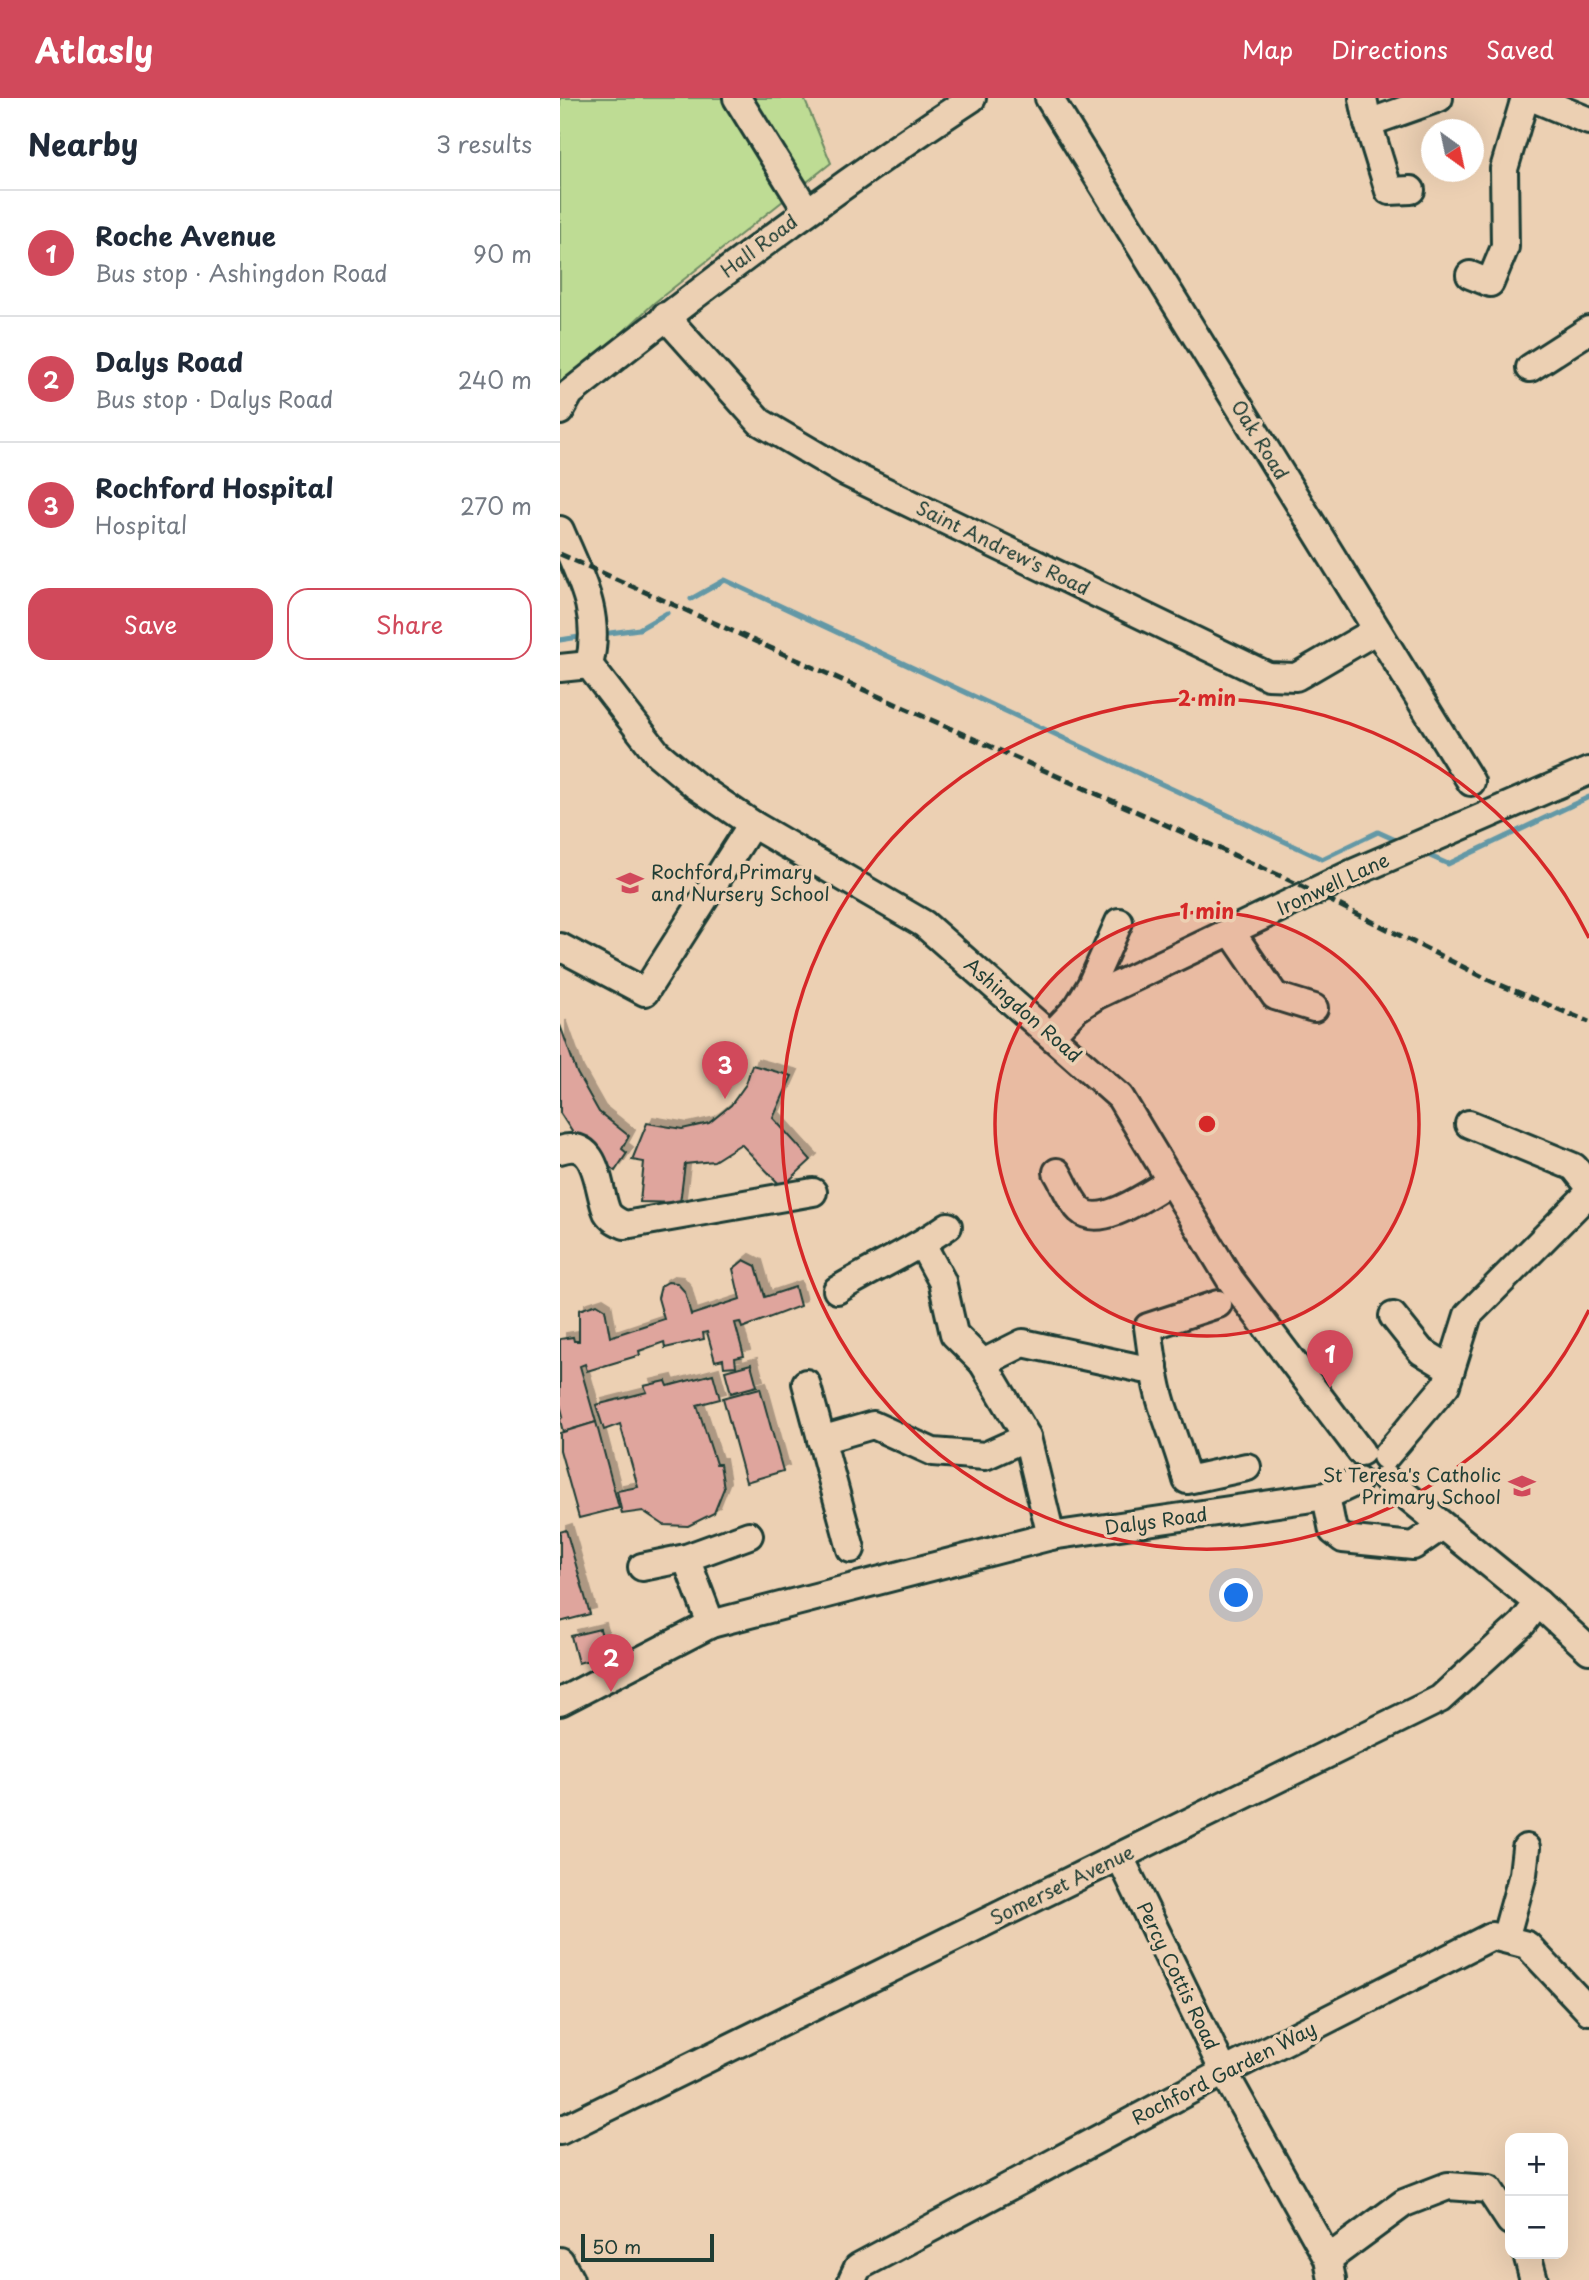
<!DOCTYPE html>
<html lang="en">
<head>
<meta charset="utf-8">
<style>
	body { margin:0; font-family:"Playpen Sans",sans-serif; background:#f6f6f7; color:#1f2937 }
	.controls { position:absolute; right:21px; bottom:21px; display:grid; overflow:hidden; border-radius:14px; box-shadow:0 7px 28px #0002 }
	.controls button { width:63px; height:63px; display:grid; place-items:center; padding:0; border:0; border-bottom:2px solid #e0e1e3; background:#fff; color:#1f2937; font:35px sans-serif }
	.compass { position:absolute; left:861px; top:21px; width:63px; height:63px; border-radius:50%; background:#fff; box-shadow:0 7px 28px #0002; rotate:147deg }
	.scale { position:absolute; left:21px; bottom:18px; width:133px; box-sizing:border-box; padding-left:7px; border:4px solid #1f3d34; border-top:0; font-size:19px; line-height:24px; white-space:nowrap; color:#1f3d34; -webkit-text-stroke:5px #ecd0b3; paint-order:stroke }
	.you { position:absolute; left:677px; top:1498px; width:24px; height:24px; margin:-18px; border:5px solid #fff; border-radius:50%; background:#1a73e8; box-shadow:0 0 0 10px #1a73e833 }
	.badge { display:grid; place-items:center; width:46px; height:46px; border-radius:50%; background:#d1495b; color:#fff; font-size:23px; font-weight:700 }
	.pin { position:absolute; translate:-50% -58px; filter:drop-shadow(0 2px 4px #0008) }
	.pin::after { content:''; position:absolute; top:37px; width:24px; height:21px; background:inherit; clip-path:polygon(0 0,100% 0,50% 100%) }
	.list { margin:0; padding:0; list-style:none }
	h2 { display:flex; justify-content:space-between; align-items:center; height:91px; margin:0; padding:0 28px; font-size:30px }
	h2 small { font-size:23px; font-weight:400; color:#747a83 }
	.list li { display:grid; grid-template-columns:46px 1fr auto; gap:21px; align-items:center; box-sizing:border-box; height:126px; padding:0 28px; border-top:2px solid #e0e1e3 }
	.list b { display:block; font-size:26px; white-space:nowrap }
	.list p { margin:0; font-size:23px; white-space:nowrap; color:#747a83 }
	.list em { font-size:23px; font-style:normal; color:#747a83 }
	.actions { display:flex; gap:14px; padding:21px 28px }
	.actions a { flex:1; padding:16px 0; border:2px solid #d1495b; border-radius:21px; text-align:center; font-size:24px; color:#d1495b }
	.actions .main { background:#d1495b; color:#fff }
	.map { position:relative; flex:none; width:1029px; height:2182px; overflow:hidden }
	header { display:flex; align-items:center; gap:42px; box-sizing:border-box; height:98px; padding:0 35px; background:#d1495b; color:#fff }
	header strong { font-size:33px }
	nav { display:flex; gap:38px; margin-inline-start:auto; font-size:24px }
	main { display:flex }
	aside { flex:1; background:#fff }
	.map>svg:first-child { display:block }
	.green { fill:#bedc94; stroke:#6e8c64; stroke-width:2 }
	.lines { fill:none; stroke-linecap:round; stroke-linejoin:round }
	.stream { stroke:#6398a6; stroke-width:5 }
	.building { fill:#dfa59d; stroke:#1f3d34; stroke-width:2; filter:url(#shadow) }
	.minor-casing { stroke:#1f3d34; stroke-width:32 }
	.minor { stroke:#ecd0b3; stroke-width:26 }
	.rail { stroke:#1f3d34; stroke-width:5; stroke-dasharray:10 5; stroke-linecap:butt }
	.ring { fill:none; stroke:#d62828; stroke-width:3.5 }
	.labels { text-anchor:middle; stroke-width:7; stroke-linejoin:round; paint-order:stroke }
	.street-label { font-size:19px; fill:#1f3d34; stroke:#ecd0b3 }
	.poi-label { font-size:19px; fill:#1f3d34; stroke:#ecd0b3; text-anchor:start }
	.centre { fill:#d62828; stroke:#ecd0b3; stroke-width:3.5 }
	.ring-label { font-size:21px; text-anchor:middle; font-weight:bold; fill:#d62828; stroke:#ecd0b3; stroke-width:7; stroke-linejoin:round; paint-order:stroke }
</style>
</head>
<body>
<header>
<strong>Atlasly</strong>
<nav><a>Map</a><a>Directions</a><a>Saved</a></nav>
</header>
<main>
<aside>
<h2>Nearby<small>3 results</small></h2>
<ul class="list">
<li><span class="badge">1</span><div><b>Roche Avenue</b><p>Bus stop · Ashingdon Road</p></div><em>90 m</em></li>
<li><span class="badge">2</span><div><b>Dalys Road</b><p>Bus stop · Dalys Road</p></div><em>240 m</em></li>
<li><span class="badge">3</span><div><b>Rochford Hospital</b><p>Hospital</p></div><em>270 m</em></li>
</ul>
<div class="actions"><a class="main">Save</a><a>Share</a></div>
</aside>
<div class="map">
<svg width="1029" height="2182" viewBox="0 0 1029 2182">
	<defs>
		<filter id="shadow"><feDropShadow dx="6" dy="-6" stdDeviation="0" flood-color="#0004"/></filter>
	</defs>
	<rect width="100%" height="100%" fill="#ecd0b3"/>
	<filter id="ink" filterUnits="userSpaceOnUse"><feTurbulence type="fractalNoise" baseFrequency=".0143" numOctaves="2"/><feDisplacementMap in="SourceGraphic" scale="14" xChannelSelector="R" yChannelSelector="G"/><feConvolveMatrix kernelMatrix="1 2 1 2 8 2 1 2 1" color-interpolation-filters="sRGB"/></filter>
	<g filter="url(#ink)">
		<polygon class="green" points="0,0 244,0 271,65 94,205 0,293"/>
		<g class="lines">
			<g class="stream">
				<polyline points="131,501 165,482 762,761 818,734 840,744"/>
				<polyline points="50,535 79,531 107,515"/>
				<polyline points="0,542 19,539"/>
				<polyline points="861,754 888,766 1029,699"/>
			</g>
		</g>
		<g class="building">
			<polygon points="0,927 17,975 39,1014 69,1038 62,1051 67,1055 55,1073 22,1049 0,1015"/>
			<polygon points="192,967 232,978 213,1020 251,1062 222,1089 181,1046 154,1063 125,1066 120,1105 80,1104 84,1064 72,1062 87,1025 122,1031 149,1025 171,1007 186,986"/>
			<polygon points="184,1162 196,1168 205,1199 235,1189 240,1208 182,1230 180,1224 175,1225 184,1258 175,1260 176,1268 164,1269 163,1261 155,1263 147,1234 143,1235 144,1241 105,1250 104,1244 79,1253 80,1257 27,1273 25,1266 20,1268 36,1324 3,1334 0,1322 3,1318 0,1306 0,1241 13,1239 14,1243 19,1243 19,1212 37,1206 45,1211 50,1239 104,1221 98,1200 101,1188 108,1184 117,1185 125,1194 131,1217 180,1201 173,1171"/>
			<polygon points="191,1266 197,1288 171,1295 165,1273"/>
			<polygon points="153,1276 160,1301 137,1307 156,1366 160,1366 164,1390 154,1415 128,1428 104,1427 83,1413 62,1416 57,1393 78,1389 60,1326 44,1332 36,1307 87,1294 84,1288 106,1283 108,1288"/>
			<polygon points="200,1290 223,1373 186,1384 163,1300"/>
			<polygon points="36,1324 59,1410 19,1420 0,1352 0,1335"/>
			<polygon points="6,1432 30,1516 0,1524 0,1434"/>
			<polygon points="40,1531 47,1557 18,1565 11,1538"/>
		</g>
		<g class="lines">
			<g class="minor-casing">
				<g id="minor">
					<polyline points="177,0 247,113"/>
					<polyline points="489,0 911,684"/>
					<polyline points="803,0 808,25"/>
					<polyline points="973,0 1029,23"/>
					<polyline points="851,92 829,93 808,25 879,0"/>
					<polyline points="910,177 930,185 945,149 944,71 965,0"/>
					<polyline points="105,218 200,324 285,374 708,578 736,579 817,532"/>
					<polyline points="970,270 1029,232"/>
					<path d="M0,313L10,295C140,191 273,91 412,0"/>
					<path d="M0,432C20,479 42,516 29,567"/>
					<polyline points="29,567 97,655 135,687 192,726 364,826 560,999 670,1181 801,1354"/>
					<polyline points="0,570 29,567"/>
					<polyline points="672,835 715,898 754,910"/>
					<polyline points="0,849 85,894 192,726"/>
					<polyline points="517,910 531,887 559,824"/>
					<polyline points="492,936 516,911 537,897 793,775 1029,673"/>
					<polyline points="909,1026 1014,1069 1029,1088"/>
					<path d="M0,1052C39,1038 37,1092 47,1114C51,1121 58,1124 65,1127L253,1094"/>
					<path d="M497,1074C504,1085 510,1103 520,1112C541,1132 591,1094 611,1083"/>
					<polyline points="362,1146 382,1183 394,1236 423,1265 467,1339 491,1438"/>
					<path d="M277,1192C313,1170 353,1153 388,1128"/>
					<path d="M658,1206L588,1229C592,1257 595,1288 605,1315C613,1338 621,1359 627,1382L687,1369"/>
					<polyline points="833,1218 861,1253 891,1271"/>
					<polyline points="423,1265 463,1245 583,1271 594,1268"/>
					<polyline points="246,1285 291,1451"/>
					<polyline points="261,1342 313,1327 373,1354 425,1358 467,1339"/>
					<polyline points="826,1358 886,1287 908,1217 1029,1095"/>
					<polyline points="826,1381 978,1505 1029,1552"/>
					<polyline points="766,1398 773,1433 783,1441 853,1448 882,1428"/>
					<polyline points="126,1460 151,1526"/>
					<polyline points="82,1469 126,1460 189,1437"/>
					<polyline points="0,1604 151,1526 491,1438 766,1398 798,1383"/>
					<polyline points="560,1759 664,1974 768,2161 772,2182"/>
					<polyline points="945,1841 963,1776 966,1750"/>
					<polyline points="0,2033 880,1601 962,1526 978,1505"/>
					<polyline points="967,2156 974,2182"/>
					<polyline points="768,2161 844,2105 888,2088 929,2091 950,2123"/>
					<polyline points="0,2163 10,2182"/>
					<polyline points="292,2182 298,2169 664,1974 932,1838 967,1847 1029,1913"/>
				</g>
			</g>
			<use href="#minor" class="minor"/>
			<polyline class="rail" points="0,456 725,780 931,883 1029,924"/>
		</g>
	</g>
	<circle cx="647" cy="1026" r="212" fill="#d62828" fill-opacity=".12"/>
	<g class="ring">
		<circle cx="647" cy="1026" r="212"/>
		<path d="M1029 1212A425 425 0 1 1 1029 840"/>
	</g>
	<defs>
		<g id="school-bare" transform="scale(2.1)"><path d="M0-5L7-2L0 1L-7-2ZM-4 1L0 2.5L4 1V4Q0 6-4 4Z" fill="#d1495b" stroke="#ecd0b3" stroke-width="2.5" paint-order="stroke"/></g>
	</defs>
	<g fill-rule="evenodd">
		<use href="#school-bare" x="70" y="785"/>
		<use href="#school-bare" x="962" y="1388"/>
	</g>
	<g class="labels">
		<g class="street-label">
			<text transform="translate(199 148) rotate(-37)" y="7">Hall Road</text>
			<text transform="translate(700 342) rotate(58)" y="7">Oak Road</text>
			<text transform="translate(443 450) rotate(26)" y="7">Saint Andrew's Road</text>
			<text transform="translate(773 786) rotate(-25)" y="7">Ironwell Lane</text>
			<text transform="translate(463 912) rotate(41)" y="7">Ashingdon Road</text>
			<text transform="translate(596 1423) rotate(-8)" y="7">Dalys Road</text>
			<text transform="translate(502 1787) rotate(-26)" y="7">Somerset Avenue</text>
			<text transform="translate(618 1878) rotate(64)" y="7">Percy Cottis Road</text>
			<text transform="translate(664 1975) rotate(-27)" y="7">Rochford Garden Way</text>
		</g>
		<g class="poi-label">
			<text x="91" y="781">Rochford Primary<tspan x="91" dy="22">and Nursery School</tspan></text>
			<text x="941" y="1384" text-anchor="end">St Teresa's Catholic<tspan x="941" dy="22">Primary School</tspan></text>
		</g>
	</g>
	<circle cx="647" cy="1026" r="10" class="centre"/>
	<g class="ring-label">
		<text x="647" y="608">2 min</text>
		<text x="647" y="821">1 min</text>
	</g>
</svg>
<div class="controls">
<button>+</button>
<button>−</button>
</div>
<svg class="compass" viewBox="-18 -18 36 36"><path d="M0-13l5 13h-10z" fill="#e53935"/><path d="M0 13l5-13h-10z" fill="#747a83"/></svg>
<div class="scale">50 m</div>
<div class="you"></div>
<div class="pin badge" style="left:770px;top:1290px">1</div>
<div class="pin badge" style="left:51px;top:1594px">2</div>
<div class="pin badge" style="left:165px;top:1001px">3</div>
</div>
</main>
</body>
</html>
